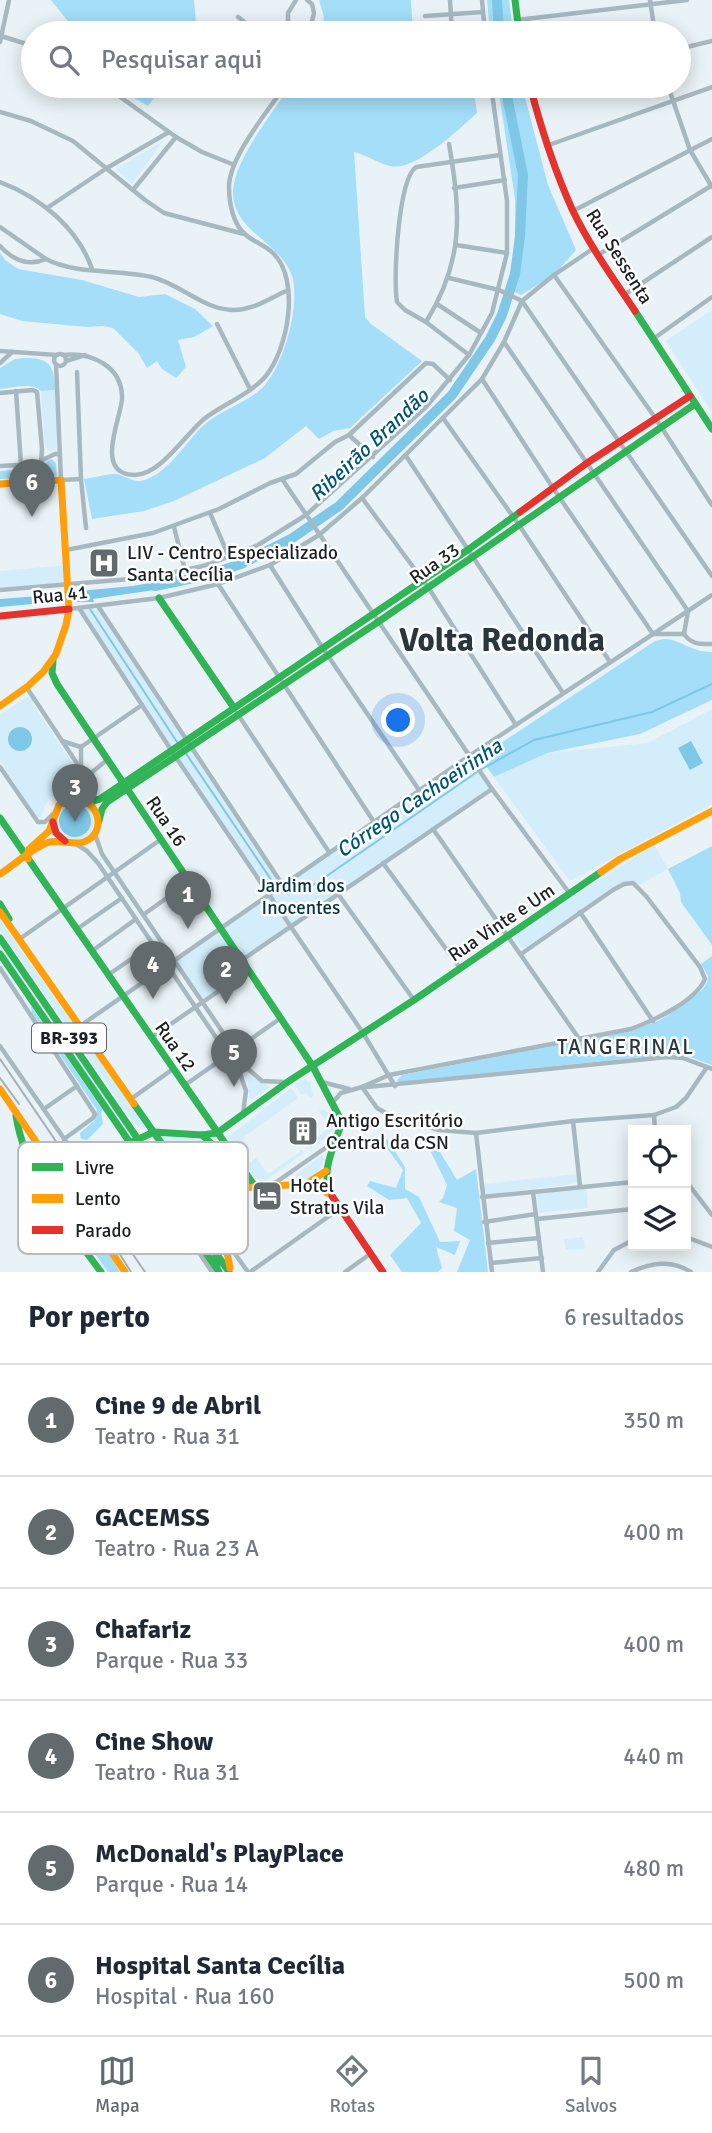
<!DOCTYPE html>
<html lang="pt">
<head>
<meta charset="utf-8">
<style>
	body { margin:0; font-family:Signika,sans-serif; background:#f2f2f3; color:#1f2937 }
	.controls { position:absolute; right:21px; bottom:21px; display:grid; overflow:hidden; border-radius:0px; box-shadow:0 4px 18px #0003 }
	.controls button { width:63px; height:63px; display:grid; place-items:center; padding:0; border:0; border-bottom:2px solid #e0e1e3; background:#fff; color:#1f2937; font:35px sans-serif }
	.you { position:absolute; left:399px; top:721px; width:24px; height:24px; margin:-18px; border:5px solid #fff; border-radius:50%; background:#1a73e8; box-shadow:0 0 0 10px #1a73e833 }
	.badge { display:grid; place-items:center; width:46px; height:46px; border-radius:50%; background:#626a6d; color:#fff; font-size:23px; font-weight:700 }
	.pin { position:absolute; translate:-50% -58px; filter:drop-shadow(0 2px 4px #0008) }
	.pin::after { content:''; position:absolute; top:37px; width:24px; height:21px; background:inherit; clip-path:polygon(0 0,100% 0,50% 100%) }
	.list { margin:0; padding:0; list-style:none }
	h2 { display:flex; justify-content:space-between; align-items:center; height:91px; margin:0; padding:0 28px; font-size:30px }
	h2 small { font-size:23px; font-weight:400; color:#747a83 }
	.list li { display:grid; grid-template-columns:46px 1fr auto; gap:21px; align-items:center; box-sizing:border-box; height:112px; padding:0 28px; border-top:2px solid #e0e1e3 }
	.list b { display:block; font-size:26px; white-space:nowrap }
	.list p { margin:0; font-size:23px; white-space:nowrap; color:#747a83 }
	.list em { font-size:23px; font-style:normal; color:#747a83 }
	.icon { flex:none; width:38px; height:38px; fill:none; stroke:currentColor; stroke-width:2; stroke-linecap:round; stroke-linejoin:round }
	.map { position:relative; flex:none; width:712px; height:1272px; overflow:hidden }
	.search { position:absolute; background:#fff; box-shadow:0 4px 18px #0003; left:21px; right:21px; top:21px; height:77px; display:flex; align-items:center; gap:18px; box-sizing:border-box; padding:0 24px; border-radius:38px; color:#747a83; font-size:26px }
	.sheet { height:763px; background:#fff }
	nav { display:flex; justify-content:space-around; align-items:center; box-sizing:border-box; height:98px; border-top:2px solid #e0e1e3; background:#fff; font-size:19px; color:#747a83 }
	nav a { display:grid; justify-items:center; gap:4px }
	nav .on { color:#626a6d }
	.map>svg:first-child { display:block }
	.green { fill:#d3eefa }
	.forest { fill:#a4def8 }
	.water { fill:#7fc7e6 }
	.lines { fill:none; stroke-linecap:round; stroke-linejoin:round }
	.stream { stroke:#7fc7e6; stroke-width:2 }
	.river { stroke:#7fc7e6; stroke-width:10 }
	.secondary-tunnel { stroke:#cad2d6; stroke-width:6; stroke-dasharray:6 3; stroke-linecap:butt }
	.street { stroke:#a8b8c0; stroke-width:4.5 }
	.fast { stroke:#30b455; stroke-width:7 }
	.slow { stroke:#ff9f0a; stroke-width:7 }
	.jam { stroke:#e5322d; stroke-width:7 }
	.rail { stroke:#a4b0b5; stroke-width:2 }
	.slow-bridge { stroke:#ff9f0a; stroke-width:7 }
	.labels { text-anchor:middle; stroke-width:5; stroke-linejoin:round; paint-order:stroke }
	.shield { fill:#fefefe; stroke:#5e6365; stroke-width:2 }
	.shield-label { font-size:18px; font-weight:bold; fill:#1a2023 }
	.street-label { font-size:19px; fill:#1a2023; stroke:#fefefe }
	.poi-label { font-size:19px; fill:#1a2023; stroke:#fefefe; text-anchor:start }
	.park-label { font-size:19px; fill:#033244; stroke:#fefefe }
	.water-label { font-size:21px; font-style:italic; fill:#005572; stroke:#fefefe }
	.neighbourhood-label { font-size:21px; letter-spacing:2px; fill:#29363d; stroke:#fefefe }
	.town-label { font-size:33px; font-weight:bold; fill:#29363d; stroke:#fefefe }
	.key { fill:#fefefe; stroke:#babbbc; stroke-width:2 }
	.key-label { font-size:19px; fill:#1a2023 }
</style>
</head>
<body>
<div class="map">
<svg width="712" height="1272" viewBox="0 0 712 1272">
	<rect width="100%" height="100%" fill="#e9f2f6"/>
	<g class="green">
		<polygon points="164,140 132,184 116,169"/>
		<polygon points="712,310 712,412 666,341"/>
		<polygon points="56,390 57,448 52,452 45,447 41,391"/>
		<polygon points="67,565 69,585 0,590 0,571"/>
		<polygon points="98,606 186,740 171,750 79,608"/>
		<path d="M25,698H30L34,701L32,704L86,783L83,789C70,789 53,790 46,804C42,810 44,814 38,819L0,761V715Z"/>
		<polygon points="712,709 712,804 570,881 494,777 547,753 648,743"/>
		<polygon points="190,746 282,884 469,756 492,789 242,960 248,971 202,1002 174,961 268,894 175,756"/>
		<circle cx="75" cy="821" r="19"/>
		<polygon points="654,845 668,869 639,885 630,881 621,883 526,947 521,948 515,939 518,932"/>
		<polygon points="0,919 18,946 147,1128 136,1126 0,930"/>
		<polygon points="0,943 134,1137 132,1139 0,949"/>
		<polygon points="250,1076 270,1087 250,1101 247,1077"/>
		<polygon points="304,1079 310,1082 313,1096 310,1098 306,1092 302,1095 295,1085"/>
		<polygon points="291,1088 298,1098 243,1138 251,1150 240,1157 227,1138"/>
		<path d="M322,1109L333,1116C338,1133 323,1139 311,1148L308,1145L330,1127L319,1111Z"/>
		<polygon points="160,1135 206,1141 229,1174 228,1182 222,1186 196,1187"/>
		<polygon points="302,1150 304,1153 266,1180 254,1178 245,1166 256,1158 268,1174"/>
		<path d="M322,1155L325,1159C319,1174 313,1182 295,1179L296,1175Z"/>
		<polygon points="578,1174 579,1183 483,1195 482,1184"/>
		<polygon points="586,1187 588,1208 539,1213 537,1193"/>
		<polygon points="583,1237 585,1249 566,1250 564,1239"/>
	</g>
	<g class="forest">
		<polygon points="51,0 194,0 197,33 75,33 75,30"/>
		<polygon points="319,0 411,0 413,33 322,33 324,17"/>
		<polygon points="487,0 509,0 513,33 490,33"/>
		<polygon points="114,86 163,86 148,106"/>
		<path d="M290,86H473L477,113C459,129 415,172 390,166C378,163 366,155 354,152L365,317L371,324L422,361L350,428L333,431L319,439L306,426L265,458L174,501L144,511L92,519L84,479C94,478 105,474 115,474C125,475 134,484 145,480C169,472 185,443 203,426C220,410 243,405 261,389C283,369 301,305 292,276C280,241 233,232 233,192C234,160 272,114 290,86Z"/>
		<polygon points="498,86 522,86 548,185 576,250 554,275 521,295 507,288 515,250 515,199"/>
		<polygon points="0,253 5,260 18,269 82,280 139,297 165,294 195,309 213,326 194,337 178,340 186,367 176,378 162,369 157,361 147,368 139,354 113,328 103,326 87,327 22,321 0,314"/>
		<path d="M24,358C51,358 53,365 56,390L41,391C32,382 13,388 0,389V368L15,359Z"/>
		<polygon points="51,459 56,463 57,476 0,479 0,471 37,468"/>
		<path d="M664,639C683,640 690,652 712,652V700L640,734L547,753L494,777L480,757L655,641Z"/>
		<polygon points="712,846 712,945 681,902 680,893 668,869"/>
		<polygon points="712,956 712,1065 690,1057 672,1054 399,1082 397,1080 402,1075 631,1031 658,1021 670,1014 702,990 707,983 708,976 701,964"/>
		<polygon points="31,1006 103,1110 101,1113 103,1124 87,1140 81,1139 80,1133 95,1120 97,1110 32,1013"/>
		<polygon points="387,1139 405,1167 405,1189 419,1197 440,1242 460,1241 455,1255 436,1247 442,1268 438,1272 402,1272 390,1255 421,1223 407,1198 389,1200 367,1186 370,1181 396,1188 403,1170 381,1140"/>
		<polygon points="437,1147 457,1180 476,1169 488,1272 457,1272 470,1240 454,1231 457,1208 439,1202 443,1198 447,1185 429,1148"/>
		<polygon points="92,1227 120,1272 108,1272 81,1234"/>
	</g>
	<g class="water">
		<polygon points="166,580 168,588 93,599 94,602 75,602 74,593 79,591 133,586"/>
		<polygon points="64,594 64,601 0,607 0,599"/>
		<circle cx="20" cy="739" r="12"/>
		<polygon points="691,741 703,763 690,770 678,748"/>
		<circle cx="75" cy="821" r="16"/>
	</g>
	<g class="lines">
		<g class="stream">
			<polyline points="90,609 177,742"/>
			<polyline points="181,746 276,887"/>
			<polyline points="482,769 534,740 652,712 712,684"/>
			<path d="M279,891C292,898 306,889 318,882L477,772"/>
		</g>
		<g class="river">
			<polyline points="497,0 499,33"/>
			<polyline points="155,586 208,575 241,564 291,539 339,506 452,395 490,339 502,315 515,274 520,236 523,175 505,86"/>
		</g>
		<polyline class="secondary-tunnel" points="79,1227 88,1221"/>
		<g class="street">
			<polyline points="307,0 312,4 314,13 309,33"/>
			<polyline points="450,0 452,33"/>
			<polyline points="482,0 485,33"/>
			<polyline points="650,0 655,33"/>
			<polyline points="425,16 483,12"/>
			<polyline points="238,17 259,33"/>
			<polyline points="517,20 687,0"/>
			<polyline points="288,33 288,13 296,0"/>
			<polyline points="1,36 33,46"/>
			<polyline points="0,42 9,0"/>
			<polyline points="679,49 712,41"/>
			<polyline points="105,86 176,137 202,152 232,164"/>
			<polyline points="668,86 690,150 712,187"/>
			<polyline points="0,112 31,121 73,141 145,200 164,213 244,234"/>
			<polyline points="546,146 712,87"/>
			<path d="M0,182C40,197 78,228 92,269"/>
			<polyline points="454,188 505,180"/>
			<polyline points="133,190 176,137"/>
			<polyline points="47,208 107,168 169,132"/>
			<polyline points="573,211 712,139"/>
			<polyline points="0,227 46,259"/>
			<polyline points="456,245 507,253"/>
			<path d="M0,246C13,260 28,267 46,259C76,275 119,269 152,277C180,284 203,309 232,310C252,311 270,298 288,290"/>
			<polyline points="598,255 711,186"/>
			<polyline points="554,275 656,419 712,505"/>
			<polyline points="449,278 499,290 522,301 712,576"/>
			<polyline points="624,295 712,237"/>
			<polyline points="437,304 481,333"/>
			<path d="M426,322C464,261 461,213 449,144"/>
			<polyline points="217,324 250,389"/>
			<polyline points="653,339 712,297"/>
			<path d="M504,342L688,611L684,634C692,645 700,644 712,644"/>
			<polyline points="0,351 57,355"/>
			<circle cx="60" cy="360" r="6"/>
			<path d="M63,355C91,352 123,366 122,399C121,418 93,475 135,475C161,474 185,435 204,419C222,405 250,394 265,377C288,350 301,280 273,253C265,245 254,242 246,235C233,225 229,203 229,187C229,157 268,111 285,86"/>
			<path d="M469,355L426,322L405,310L397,302C393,279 398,180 416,167L500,155"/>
			<polyline points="66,361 85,355"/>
			<polyline points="0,363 12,352"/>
			<polyline points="56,364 61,480 81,479"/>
			<polyline points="77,372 81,479 86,528"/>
			<polyline points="482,379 553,488 653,634 684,634"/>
			<polyline points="16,391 21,465"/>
			<polyline points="0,393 33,390 37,392 42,449 41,462"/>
			<polyline points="443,418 519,525 610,662"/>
			<polyline points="349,435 373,457"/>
			<polyline points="406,456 563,693"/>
			<polyline points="0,466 34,464 55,454 60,454"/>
			<polyline points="282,479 492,789 570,894"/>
			<polyline points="362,498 428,587 516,725"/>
			<polyline points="210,513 229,557"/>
			<polyline points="174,527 185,570"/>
			<polyline points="66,550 153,533 219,509 270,483 296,474 335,442 349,435 426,363 433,364 450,380"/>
			<polyline points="270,565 322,647 419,790"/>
			<polyline points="218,584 374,822"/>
			<polyline points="0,590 153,577 203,566 237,554 258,545 306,515 426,407 469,355 492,313 507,253 507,201 491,86"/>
			<polyline points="98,606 282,884"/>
			<polyline points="79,608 175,756 363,1033 395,1086"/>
			<polyline points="69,609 159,598 218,584 270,565 319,535 362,498 482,379 504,342 522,301 554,275 594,248"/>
			<polyline points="27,688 86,777 94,808"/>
			<polyline points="237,713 329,852"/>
			<polyline points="62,741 81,747"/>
			<polyline points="81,747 142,705"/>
			<polyline points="81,747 81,767"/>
			<polyline points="0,767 38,822 45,822 53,814"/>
			<polyline points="86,777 107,760"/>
			<polyline points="433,829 580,1040"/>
			<polyline points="95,834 102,854 247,1068 262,1081 285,1082"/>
			<polyline points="76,844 87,851 98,863 240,1073 246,1091 243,1113"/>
			<polyline points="383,863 460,968"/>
			<polyline points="338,894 414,1000"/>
			<polyline points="580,912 653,1021"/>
			<polyline points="143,915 189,882"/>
			<polyline points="77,929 122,898"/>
			<polyline points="21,938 160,840"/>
			<polyline points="92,951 136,919"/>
			<polyline points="242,960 492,789"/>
			<polyline points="0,968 95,1114 93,1118 64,1139"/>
			<polyline points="108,975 153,944"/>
			<polyline points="80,1026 469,756 712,595"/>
			<polyline points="152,1037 242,975"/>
			<polyline points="0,1046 74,1153 123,1159"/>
			<polyline points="322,1082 349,1089"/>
			<polyline points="185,1085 281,1018"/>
			<polyline points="362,1087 377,1108 389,1115 439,1130 476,1133 573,1121 654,1115 676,1107 686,1098 707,1067"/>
			<polyline points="367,1087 667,1057 683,1058 712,1069"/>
			<polyline points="131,1099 173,1069"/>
			<path d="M333,1102L341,1093L362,1087L389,1075L631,1029C653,1021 696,1001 705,979L700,967L646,896L633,883L624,884L613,890L521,954"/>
			<polyline points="44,1109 77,1086"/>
			<polyline points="654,1115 655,1130"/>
			<polyline points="573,1121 580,1186"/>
			<polyline points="476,1133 492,1272"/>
			<polyline points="686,1181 712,1215"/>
			<polyline points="272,1185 334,1142"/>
			<polyline points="533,1192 543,1272"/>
			<polyline points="482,1197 633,1182"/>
			<polyline points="120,1200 174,1215 212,1272"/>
			<polyline points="537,1219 633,1209"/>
			<polyline points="484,1222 536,1214"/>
			<polyline points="686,1237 712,1247"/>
			<polyline points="488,1243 539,1238"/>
			<polyline points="228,1244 248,1272"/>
			<polyline points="491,1263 542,1258"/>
			<polyline points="250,1272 339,1209"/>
			<polyline points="345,1272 370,1254"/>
			<polyline points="598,1272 614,1250 633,1240"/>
			<path d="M631,1272C651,1263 671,1259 691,1272"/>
		</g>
		<g class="fast">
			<polyline points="515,0 519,33"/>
			<polyline points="635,311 712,429"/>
			<polyline points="159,598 234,708"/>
			<path d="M53,660L52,673L57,684L312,1065L342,1122C334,1147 319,1173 332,1196"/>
			<polyline points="89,802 100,799 469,549 520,512"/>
			<polyline points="0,818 256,1188"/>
			<polyline points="99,821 102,809 107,802 378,622 695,404"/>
			<polyline points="0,904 9,919"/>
			<polyline points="0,938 229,1272"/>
			<polyline points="0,954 219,1272"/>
			<polyline points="134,1104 206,1207 213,1229 217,1267"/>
			<path d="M16,1116C25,1174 67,1226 101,1272"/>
			<polyline points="202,1135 212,1144 231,1175 225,1241"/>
			<polyline points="116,1203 120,1200 124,1152 130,1143 154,1132 202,1135 217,1133 289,1081 414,1000 601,872"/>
		</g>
		<g class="slow">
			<polyline points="0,484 61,480 69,609 66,625 56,654 43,672 28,686 0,706"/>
			<polyline points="601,872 620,859 712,811"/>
			<path d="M0,874C13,866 37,844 50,842C65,839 79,849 92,837C110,818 84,785 59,805L49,831L29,849C27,852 28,855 28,859"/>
			<polyline points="0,912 134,1104"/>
			<polyline points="0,1089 125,1272"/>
			<polyline points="306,1184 326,1171"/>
			<polyline points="195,1191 304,1184 316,1186 327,1193"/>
			<polyline points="225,1241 230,1268"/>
		</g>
		<g class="jam">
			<path d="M530,86C541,128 554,169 572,209C589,245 613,278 635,311"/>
			<polyline points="520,512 587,463 690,396"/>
			<polyline points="0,616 69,609"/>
			<polyline points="53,822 56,833 65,841"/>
			<polyline points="332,1196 383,1272"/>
		</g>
		<g class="rail">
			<polyline points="0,1059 145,1272"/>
			<polyline points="0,1078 19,1104"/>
			<polyline points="111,1240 131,1272"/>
		</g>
		<polyline class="slow-bridge" points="88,1221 116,1203"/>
	</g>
	<defs>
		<g id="hospital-square" transform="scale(1.575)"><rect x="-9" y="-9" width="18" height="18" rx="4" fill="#626a6d" stroke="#fefefe"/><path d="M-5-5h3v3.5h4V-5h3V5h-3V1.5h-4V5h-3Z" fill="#fff"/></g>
		<g id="building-square" transform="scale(1.575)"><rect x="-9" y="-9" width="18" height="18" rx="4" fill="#626a6d" stroke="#fefefe"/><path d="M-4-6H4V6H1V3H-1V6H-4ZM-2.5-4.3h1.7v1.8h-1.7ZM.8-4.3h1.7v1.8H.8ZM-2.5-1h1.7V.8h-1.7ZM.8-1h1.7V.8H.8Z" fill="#fff"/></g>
		<g id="hotel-square" transform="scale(1.575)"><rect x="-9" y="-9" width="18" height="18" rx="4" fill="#626a6d" stroke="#fefefe"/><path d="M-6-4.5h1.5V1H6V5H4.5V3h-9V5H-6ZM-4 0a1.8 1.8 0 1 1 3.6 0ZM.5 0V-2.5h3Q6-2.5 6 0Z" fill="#fff"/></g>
	</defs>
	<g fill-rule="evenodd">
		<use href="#hospital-square" x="104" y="563"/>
		<use href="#building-square" x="303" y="1131"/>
		<use href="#hotel-square" x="267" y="1196"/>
	</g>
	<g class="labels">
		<rect class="shield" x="32" y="1023.5" width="74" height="29" rx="5"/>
		<g class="shield-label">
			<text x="69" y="1044">BR-393</text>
		</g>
		<g class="street-label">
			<text transform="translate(620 256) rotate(58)" y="7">Rua Sessenta</text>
			<text transform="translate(434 563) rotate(-35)" y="7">Rua 33</text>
			<text transform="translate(60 594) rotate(-6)" y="7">Rua 41</text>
			<text transform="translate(167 821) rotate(56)" y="7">Rua 16</text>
			<text transform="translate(501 922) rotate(-34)" y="7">Rua Vinte e Um</text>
			<text transform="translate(176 1046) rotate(55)" y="7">Rua 12</text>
		</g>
		<g class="poi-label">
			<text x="127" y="559">LIV - Centro Especializado<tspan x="127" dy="22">Santa Cecília</tspan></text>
			<text x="326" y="1127">Antigo Escritório<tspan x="326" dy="22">Central da CSN</tspan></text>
			<text x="290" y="1192">Hotel<tspan x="290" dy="22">Stratus Vila</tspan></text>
		</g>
		<g class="park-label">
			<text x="301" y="892">Jardim dos<tspan x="301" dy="22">Inocentes</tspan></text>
		</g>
		<g class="water-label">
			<text transform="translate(369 445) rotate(-43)" y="7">Ribeirão Brandão</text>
			<text transform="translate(419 798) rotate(-34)" y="7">Córrego Cachoeirinha</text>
		</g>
		<g class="neighbourhood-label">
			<text x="626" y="1054">TANGERINAL</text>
		</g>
		<g class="town-label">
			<text x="502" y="651">Volta Redonda</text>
		</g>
	</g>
	<rect x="18" y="1142" width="230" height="112" rx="10" class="key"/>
	<rect x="32" y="1163" width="31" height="8" fill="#30b455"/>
	<rect x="32" y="1194" width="31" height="9" fill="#ff9f0a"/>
	<rect x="32" y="1226" width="31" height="8" fill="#e5322d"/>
	<g class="key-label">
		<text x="75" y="1174">Livre</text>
		<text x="75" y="1205">Lento</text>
		<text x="75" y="1237">Parado</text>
	</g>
</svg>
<div class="controls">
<button><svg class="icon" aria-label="locate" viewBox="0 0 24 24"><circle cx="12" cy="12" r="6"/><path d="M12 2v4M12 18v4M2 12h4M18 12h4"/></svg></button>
<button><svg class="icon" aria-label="layers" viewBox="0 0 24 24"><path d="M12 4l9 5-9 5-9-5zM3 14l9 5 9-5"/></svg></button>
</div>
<div class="you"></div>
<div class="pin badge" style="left:188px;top:929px">1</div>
<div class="pin badge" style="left:226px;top:1004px">2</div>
<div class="pin badge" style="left:75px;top:822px">3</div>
<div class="pin badge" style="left:153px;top:999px">4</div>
<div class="pin badge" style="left:234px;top:1087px">5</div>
<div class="pin badge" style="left:32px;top:517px">6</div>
<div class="search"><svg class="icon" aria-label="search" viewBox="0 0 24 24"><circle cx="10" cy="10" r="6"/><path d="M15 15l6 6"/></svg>Pesquisar aqui</div>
</div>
<section class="sheet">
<h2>Por perto<small>6 resultados</small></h2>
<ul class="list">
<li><span class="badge">1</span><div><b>Cine 9 de Abril</b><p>Teatro · Rua 31</p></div><em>350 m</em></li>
<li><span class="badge">2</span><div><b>GACEMSS</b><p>Teatro · Rua 23 A</p></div><em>400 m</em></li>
<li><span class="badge">3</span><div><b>Chafariz</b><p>Parque · Rua 33</p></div><em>400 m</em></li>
<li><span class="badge">4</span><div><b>Cine Show</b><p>Teatro · Rua 31</p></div><em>440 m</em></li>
<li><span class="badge">5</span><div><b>McDonald's PlayPlace</b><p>Parque · Rua 14</p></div><em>480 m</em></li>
<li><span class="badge">6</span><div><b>Hospital Santa Cecília</b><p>Hospital · Rua 160</p></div><em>500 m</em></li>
</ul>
</section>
<nav>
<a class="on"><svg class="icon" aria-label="map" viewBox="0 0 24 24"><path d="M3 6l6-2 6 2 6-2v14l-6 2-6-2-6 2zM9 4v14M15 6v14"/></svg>Mapa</a>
<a><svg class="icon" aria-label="directions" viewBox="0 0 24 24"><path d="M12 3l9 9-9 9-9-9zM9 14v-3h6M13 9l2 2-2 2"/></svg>Rotas</a>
<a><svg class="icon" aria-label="saved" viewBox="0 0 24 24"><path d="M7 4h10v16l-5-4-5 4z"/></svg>Salvos</a>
</nav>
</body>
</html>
